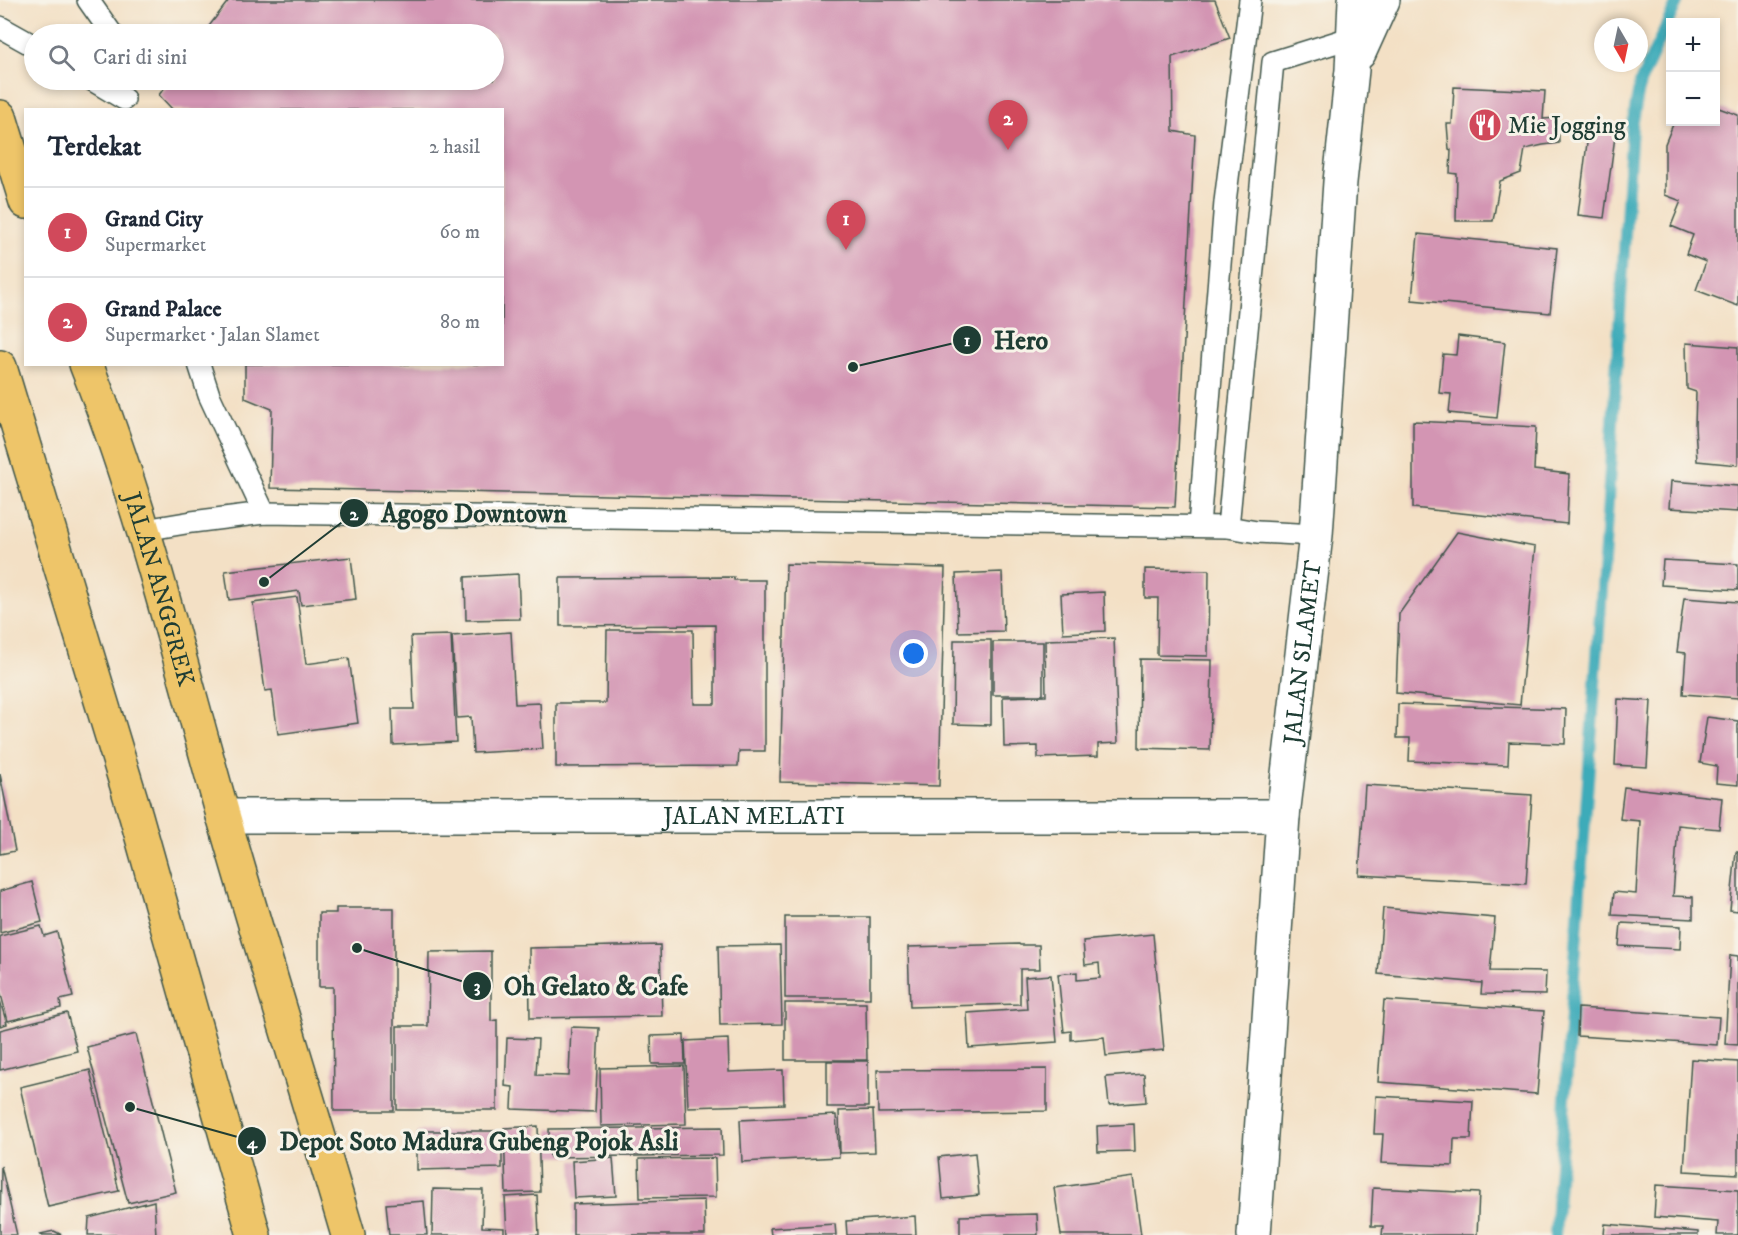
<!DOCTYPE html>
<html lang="id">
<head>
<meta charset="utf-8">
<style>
	body { margin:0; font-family:"IM FELL DW Pica",serif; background:#f6f6f7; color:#1f2937 }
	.controls { position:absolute; right:18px; top:18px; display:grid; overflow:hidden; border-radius:0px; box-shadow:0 3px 9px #0003 }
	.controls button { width:54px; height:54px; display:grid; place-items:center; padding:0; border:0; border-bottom:2px solid #e0e1e3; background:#fff; color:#1f2937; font:30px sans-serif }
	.compass { position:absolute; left:1594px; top:18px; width:54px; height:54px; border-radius:50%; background:#fff; box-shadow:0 3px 9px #0003; rotate:171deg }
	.you { position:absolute; left:914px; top:654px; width:21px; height:21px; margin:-15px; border:4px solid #fff; border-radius:50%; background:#1a73e8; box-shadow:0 0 0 9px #1a73e833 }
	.badge { display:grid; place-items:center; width:39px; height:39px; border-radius:50%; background:#d1495b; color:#fff; font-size:20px; font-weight:700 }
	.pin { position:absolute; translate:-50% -50px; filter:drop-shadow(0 2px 3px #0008) }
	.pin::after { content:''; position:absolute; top:32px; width:21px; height:18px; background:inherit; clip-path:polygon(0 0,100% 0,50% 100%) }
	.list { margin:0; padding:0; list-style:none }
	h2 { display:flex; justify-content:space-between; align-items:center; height:78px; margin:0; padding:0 24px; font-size:26px }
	h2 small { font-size:20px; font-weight:400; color:#747a83 }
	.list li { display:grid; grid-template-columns:39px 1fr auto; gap:18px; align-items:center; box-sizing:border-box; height:90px; padding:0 24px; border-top:2px solid #e0e1e3 }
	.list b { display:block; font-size:22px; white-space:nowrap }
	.list p { margin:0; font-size:20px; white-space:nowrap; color:#747a83 }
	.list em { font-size:20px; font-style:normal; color:#747a83 }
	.icon { flex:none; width:33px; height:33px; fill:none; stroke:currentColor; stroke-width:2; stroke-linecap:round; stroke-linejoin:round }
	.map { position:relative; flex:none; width:1738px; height:1235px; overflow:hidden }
	.search { position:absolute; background:#fff; box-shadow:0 3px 9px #0003; left:24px; top:24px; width:480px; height:66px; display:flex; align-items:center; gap:15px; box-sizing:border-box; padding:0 21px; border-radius:33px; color:#747a83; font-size:22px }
	.panel { position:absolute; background:#fff; box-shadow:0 3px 9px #0003; left:24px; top:108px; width:480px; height:258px; border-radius:0px }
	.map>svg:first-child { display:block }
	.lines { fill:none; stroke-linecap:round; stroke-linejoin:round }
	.stream { stroke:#3cabb9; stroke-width:12 }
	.building { fill:#d395b3 }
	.lane-casing { stroke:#3f554a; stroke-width:24 }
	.street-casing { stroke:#3f554a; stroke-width:36 }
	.highway-casing { stroke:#3f554a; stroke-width:36 }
	.lane { stroke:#fff; stroke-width:21 }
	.street { stroke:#fff; stroke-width:33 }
	.highway { stroke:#eec569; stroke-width:33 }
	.labels { text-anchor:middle; stroke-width:6; stroke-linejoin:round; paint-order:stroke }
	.poi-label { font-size:24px; fill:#1f3d34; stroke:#f7f3e8; text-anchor:start }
	.street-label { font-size:24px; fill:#1f3d34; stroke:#f7f3e8 }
	.leader { fill:none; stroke:#1f3d34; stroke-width:2 }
	.callout-dot { fill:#1f3d34; stroke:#f7f3e8; stroke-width:2 }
	.mark-label { font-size:18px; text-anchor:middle; font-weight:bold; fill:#fff }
	.callout-label { font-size:26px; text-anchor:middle; font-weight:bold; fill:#1f3d34; stroke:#f7f3e8; stroke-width:6; stroke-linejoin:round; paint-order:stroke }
</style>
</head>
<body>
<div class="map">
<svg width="1738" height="1235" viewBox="0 0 1738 1235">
	<rect width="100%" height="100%" fill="#f7f3e8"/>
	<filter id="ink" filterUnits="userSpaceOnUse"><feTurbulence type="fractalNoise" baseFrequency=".0167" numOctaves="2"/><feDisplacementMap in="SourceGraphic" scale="12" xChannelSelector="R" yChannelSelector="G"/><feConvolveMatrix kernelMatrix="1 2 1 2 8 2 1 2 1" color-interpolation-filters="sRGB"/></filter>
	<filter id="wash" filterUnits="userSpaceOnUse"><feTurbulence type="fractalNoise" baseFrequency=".008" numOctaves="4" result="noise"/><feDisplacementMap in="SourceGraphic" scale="24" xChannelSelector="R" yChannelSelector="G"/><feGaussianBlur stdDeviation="1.35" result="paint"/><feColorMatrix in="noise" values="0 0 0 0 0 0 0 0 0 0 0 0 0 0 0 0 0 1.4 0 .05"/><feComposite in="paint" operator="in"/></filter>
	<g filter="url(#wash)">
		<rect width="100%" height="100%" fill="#f3e0c5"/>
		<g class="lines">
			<polyline class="stream" points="1555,1235 1605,547 1632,126 1640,83 1678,0"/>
		</g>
		<g id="blocks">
			<g class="building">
				<polygon points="229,0 1215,0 1230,38 1172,57 1173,131 1195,135 1175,507 270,488 272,409 245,398 245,364 502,364 502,110 173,110 159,95 170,80 494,80 494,34 203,34"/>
				<polygon points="1454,87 1545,91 1543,119 1558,118 1559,143 1543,145 1525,149 1521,173 1500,181 1493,221 1456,221 1457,174 1450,173 1451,150 1449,149 1447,124 1452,124"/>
				<polygon points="1716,107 1738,115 1738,306 1696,290 1706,262 1686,254 1693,235 1671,226 1681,201 1665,195 1665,144 1674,122 1716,122"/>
				<polygon points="1589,127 1616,129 1604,218 1578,215"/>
				<polygon points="1418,234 1557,248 1550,313 1412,300"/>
				<polygon points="1458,336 1505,342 1497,418 1449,413 1451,394 1439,393 1443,354 1456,355"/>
				<polygon points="1686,343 1738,347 1738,465 1697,461 1695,426 1696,392 1687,389"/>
				<polygon points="1413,421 1536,427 1534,470 1569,474 1567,524 1413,508"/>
				<polygon points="1671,481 1738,486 1738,512 1669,508"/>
				<polygon points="1457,532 1535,547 1520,705 1396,693 1399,614"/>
				<polygon points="351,557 356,599 301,605 299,591 229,600 225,571"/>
				<polygon points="1663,560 1738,564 1738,590 1661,585"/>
				<polygon points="786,564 945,568 939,786 780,782"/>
				<polygon points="1145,569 1209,570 1208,656 1157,655 1158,598 1145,598"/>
				<polygon points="1002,572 1004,631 958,632 956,574"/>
				<polygon points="518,574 520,619 466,620 465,577"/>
				<polygon points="734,577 734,580 765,580 765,751 739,751 738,766 556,767 556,703 606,703 607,630 693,630 694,704 715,704 715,625 560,626 560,578"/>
				<polygon points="1104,592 1105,631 1063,633 1061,594"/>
				<polygon points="297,597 306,664 349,658 358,723 278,734 272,690 265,691 253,603"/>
				<polygon points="1684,598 1738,602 1738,698 1683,694 1686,653 1677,652"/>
				<polygon points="511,632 515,704 540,703 543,749 473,753 471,717 457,718 452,636"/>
				<polygon points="451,635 456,742 393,745 392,709 414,709 411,636"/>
				<polygon points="1114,638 1118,743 1098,744 1098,756 1038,758 1038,746 1004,747 1003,697 1046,696 1045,640"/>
				<polygon points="954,640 991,640 991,725 953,724"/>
				<rect x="993" y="642" width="50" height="53"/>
				<polygon points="1140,659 1212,660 1210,750 1139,748"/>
				<polygon points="1618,699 1651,701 1647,767 1615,765"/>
				<polygon points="1398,704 1566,709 1565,744 1509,742 1508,765 1409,761 1410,738 1397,738"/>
				<polygon points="1707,717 1738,721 1738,785 1716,783 1717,766 1700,763"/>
				<polygon points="0,774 15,851 0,854"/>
				<polygon points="1365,785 1532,795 1526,884 1359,875"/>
				<polygon points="1624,787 1722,798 1719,829 1678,825 1673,896 1693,897 1693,919 1612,915 1614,892 1636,894 1640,821 1620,819"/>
				<polygon points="1736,852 1738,852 1738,911 1730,910"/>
				<polygon points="32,882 42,922 0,933 0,891"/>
				<polygon points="336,908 394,908 394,1111 334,1111 333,987 319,987 319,913 336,913"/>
				<polygon points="1383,908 1495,918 1490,971 1546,972 1545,995 1481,994 1482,983 1378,974"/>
				<rect x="785" y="917" width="85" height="81"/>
				<polygon points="1621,923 1681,926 1680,949 1619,946"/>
				<polygon points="41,926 44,936 57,932 73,997 60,1000 61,1008 8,1021 0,991 0,936"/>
				<polygon points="1153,934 1164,1050 1106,1056 1104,1037 1071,1040 1071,1031 1064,1032 1058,974 1077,972 1077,980 1100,978 1099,963 1085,965 1083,941"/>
				<polygon points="1019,944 1020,945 1039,945 1040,969 1020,969 1020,1004 910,1007 908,947"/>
				<polygon points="660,945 662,1016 530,1018 529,948"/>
				<polygon points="780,945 782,1024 720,1025 718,946"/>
				<polygon points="491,951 491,1021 497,1020 497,1110 397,1110 397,1026 428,1026 429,952"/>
				<polygon points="1730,955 1738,956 1738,1045 1725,1044"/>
				<polygon points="1051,975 1057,1042 969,1048 967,1013 1027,1009 1025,977"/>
				<polygon points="1384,1000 1544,1011 1537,1094 1378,1082"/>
				<polygon points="0,1001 7,1024 0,1026"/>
				<polygon points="785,1003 866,1003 867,1060 785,1060"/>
				<polygon points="1578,1008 1719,1017 1717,1045 1577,1036"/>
				<polygon points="67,1013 77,1051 0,1070 0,1030"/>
				<polygon points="571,1027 599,1028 595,1112 512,1109 513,1087 505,1086 507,1038 538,1039 536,1075 569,1076"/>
				<polygon points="136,1034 176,1192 128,1203 87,1047"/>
				<polygon points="684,1035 685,1064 652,1064 651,1036"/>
				<polygon points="728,1039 729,1072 783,1070 784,1104 688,1107 685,1041"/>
				<polygon points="1691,1059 1738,1062 1738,1174 1684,1171"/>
				<rect x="827" y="1061" width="41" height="46"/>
				<polygon points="684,1066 686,1124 601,1126 600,1068"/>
				<polygon points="1047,1069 1047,1111 878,1113 877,1070"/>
				<polygon points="90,1070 119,1191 48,1207 20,1087"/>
				<polygon points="1144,1074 1146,1102 1109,1105 1106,1077"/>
				<polygon points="1376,1096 1473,1101 1471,1139 1454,1139 1453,1166 1381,1163 1383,1134 1374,1134"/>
				<polygon points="873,1110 875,1152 840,1153 839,1111"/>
				<polygon points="836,1115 839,1157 742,1162 740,1120"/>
				<polygon points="1134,1124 1135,1151 1098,1152 1097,1126"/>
				<polygon points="538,1126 540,1192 506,1193 504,1128"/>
				<polygon points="722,1127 723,1155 550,1157 549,1129"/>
				<polygon points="417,1131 502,1131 502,1168 417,1170"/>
				<polygon points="975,1153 979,1195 943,1199 939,1157"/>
				<polygon points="613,1158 616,1196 574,1198 572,1161"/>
				<polygon points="715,1158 716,1197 640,1198 639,1159"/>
				<polygon points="1,1166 17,1235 0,1235"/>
				<polygon points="1133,1177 1141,1235 1061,1235 1054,1188"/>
				<polygon points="1656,1185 1738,1190 1738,1235 1717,1235 1718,1222 1654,1217"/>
				<polygon points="1373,1188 1479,1193 1477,1235 1382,1235 1383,1226 1371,1226"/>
				<polygon points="433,1189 483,1190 482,1227 504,1228 504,1235 432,1235"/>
				<polygon points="537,1195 539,1235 507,1235 505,1197"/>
				<polygon points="704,1200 705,1235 573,1235 573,1204"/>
				<polygon points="154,1201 156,1235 88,1235 89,1218"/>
				<polygon points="424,1201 427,1235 389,1235 386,1204"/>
				<polygon points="1037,1214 1038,1235 960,1235 960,1216"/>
				<polygon points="915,1216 916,1235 847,1235 846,1221"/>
				<polygon points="835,1224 836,1235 771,1235 770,1228"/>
				<polygon points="1605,1224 1698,1232 1698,1235 1604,1235"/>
				<polygon points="54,1231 62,1235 40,1235 40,1234"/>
			</g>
		</g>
	</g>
	<g filter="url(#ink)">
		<use href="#blocks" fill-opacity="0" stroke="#3f554a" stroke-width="1.5"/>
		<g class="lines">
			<g class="lane-casing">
				<g id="lane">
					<polyline points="88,0 112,34"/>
					<polyline points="0,27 34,46"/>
					<polyline points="92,80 124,99"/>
					<polyline points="199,364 209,395 264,513"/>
					<polyline points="1199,526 1225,202 1250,0"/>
					<polyline points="1228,527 1257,532 1316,535"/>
					<polyline points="144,530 192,522 264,513 1228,527 1273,62 1353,37"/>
				</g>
			</g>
			<g class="street-casing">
				<g id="street">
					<polyline points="1359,53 1383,0"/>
					<path id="s1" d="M223,816H1283"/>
					<path id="s2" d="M1254,1235L1283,816L1316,535L1340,182L1352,70L1355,0"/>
				</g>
			</g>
			<g class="highway-casing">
				<g id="highway">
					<polyline points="0,117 26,202"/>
					<path id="s3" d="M86,364C144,511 180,664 223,815C263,955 307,1095 348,1235"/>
					<polyline points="0,367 136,816 254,1235"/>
				</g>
			</g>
			<use href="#lane" class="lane"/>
			<use href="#street" class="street"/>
			<use href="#highway" class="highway"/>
		</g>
	</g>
	<defs>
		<g id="restaurant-disc" transform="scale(1.725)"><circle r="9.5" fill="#d1495b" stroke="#f7f3e8"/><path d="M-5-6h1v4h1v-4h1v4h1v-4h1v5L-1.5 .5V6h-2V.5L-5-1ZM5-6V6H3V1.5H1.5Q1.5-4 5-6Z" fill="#fff"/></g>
	</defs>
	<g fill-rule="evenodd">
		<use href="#restaurant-disc" x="1485" y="125"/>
	</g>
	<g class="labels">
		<g class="poi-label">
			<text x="1508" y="133">Mie Jogging</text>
		</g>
		<g class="street-label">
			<text dy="8" stroke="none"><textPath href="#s3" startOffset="237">JALAN ANGGREK</textPath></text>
			<text dy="8" stroke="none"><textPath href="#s2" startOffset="585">JALAN SLAMET</textPath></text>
			<text dy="8" stroke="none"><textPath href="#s1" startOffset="531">JALAN MELATI</textPath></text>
		</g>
	</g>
	<path class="leader" d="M853 367L967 340M264 582L354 513M357 948L477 986M130 1107L252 1141"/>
	<g class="callout-dot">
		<circle cx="853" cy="367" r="6"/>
		<circle cx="264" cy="582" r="6"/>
		<circle cx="357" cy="948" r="6"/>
		<circle cx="130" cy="1107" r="6"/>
		<circle cx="967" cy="340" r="15"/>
		<circle cx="354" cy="513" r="15"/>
		<circle cx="477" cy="986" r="15"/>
		<circle cx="252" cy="1141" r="15"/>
	</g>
	<g class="mark-label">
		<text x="967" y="346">1</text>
		<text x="354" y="520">2</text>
		<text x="477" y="992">3</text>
		<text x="252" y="1148">4</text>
	</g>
	<g class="callout-label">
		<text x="1021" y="349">Hero</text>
		<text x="474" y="522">Agogo Downtown</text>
		<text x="596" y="995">Oh Gelato &amp; Cafe</text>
		<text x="479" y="1150">Depot Soto Madura Gubeng Pojok Asli</text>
	</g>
</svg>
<div class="controls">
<button>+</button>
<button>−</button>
</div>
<svg class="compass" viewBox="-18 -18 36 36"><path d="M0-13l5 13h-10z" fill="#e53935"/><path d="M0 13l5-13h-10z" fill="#747a83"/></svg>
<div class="you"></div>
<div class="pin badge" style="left:846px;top:250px">1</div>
<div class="pin badge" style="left:1008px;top:150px">2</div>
<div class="search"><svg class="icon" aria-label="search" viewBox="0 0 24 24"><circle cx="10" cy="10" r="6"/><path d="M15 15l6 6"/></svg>Cari di sini</div>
<section class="panel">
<h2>Terdekat<small>2 hasil</small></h2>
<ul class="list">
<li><span class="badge">1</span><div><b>Grand City</b><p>Supermarket</p></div><em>60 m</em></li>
<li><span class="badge">2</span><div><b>Grand Palace</b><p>Supermarket · Jalan Slamet</p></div><em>80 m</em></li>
</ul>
</section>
</div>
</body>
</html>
